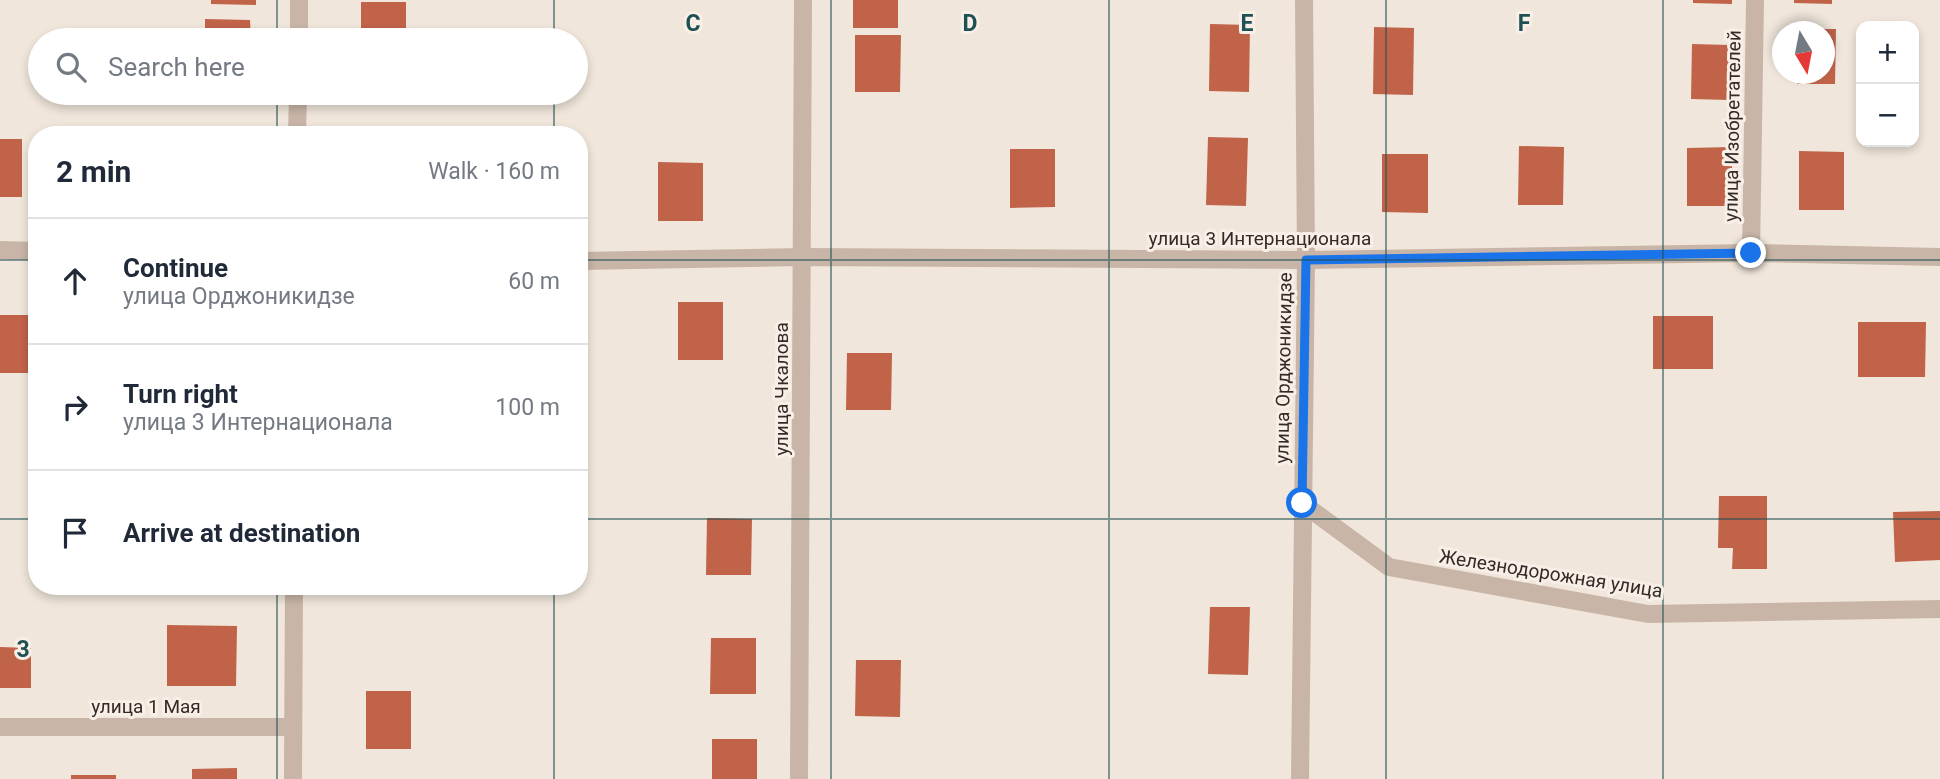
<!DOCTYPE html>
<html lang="en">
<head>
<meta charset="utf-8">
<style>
	body { margin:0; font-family:Roboto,sans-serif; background:#f2f2f3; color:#1f2937 }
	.controls { position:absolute; right:21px; top:21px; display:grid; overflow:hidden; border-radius:14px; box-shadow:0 4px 10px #0003 }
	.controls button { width:63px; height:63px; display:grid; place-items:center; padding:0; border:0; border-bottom:2px solid #e0e1e3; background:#fff; color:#1f2937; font:35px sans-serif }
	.compass { position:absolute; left:1772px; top:21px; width:63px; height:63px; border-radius:50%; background:#fff; box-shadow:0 4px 10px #0003; rotate:170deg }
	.stop { position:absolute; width:21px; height:21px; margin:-16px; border:5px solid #1a73e8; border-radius:50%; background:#fff }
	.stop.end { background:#1a73e8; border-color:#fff; box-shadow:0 2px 7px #0008 }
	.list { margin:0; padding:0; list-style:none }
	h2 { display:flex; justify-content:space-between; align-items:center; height:91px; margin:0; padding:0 28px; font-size:30px }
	h2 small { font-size:23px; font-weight:400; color:#747a83 }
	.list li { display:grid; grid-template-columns:46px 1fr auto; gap:21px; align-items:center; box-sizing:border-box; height:126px; padding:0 28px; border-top:2px solid #e0e1e3 }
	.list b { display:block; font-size:26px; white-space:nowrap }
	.list p { margin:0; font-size:23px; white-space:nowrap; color:#747a83 }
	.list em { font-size:23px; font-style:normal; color:#747a83 }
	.icon { flex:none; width:38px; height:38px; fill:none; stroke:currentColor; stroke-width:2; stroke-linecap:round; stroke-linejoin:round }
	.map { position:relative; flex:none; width:1940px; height:779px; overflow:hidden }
	.search { position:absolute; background:#fff; box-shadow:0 4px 10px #0003; left:28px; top:28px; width:560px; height:77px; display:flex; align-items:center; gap:18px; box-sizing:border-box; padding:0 24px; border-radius:38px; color:#747a83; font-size:26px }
	.panel { position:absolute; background:#fff; box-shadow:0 4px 10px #0003; left:28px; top:126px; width:560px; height:469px; border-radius:28px }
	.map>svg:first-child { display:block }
	.building { fill:#c06349 }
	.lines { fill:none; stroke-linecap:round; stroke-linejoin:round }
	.street { stroke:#c8b5a7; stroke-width:18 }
	.route { stroke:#1a73e8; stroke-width:9 }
	.grid { fill:none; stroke:#1f5154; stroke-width:2; stroke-opacity:0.55 }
	.labels { text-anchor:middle; stroke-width:6; stroke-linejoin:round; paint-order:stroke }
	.street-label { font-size:19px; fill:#342b27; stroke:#f8f0e7 }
	.grid-label { font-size:23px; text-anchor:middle; font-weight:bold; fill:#1f5154; stroke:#f8f0e7; stroke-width:6; stroke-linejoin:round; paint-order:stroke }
</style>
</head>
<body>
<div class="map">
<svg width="1940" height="779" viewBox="0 0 1940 779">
	<rect width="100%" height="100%" fill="#f0e6db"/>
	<g class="building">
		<polygon points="211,0 256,0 256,5 211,4"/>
		<rect x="853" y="0" width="45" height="28"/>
		<polygon points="1693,0 1732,0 1732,4 1693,3"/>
		<polygon points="1794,0 1832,0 1832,4 1794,3"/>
		<rect x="361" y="2" width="45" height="38"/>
		<polygon points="205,19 250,20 251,40 205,40"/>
		<polygon points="1210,24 1250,25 1249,92 1209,91"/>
		<polygon points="1374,27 1414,28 1413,95 1373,94"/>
		<polygon points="1797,29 1836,29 1835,84 1797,84 1797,74 1825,74 1825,32 1797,32"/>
		<polygon points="855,35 901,35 900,92 855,92"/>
		<polygon points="1692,44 1730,45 1729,100 1691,99"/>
		<polygon points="1208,137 1248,138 1246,206 1206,205"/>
		<rect x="0" y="139" width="22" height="58"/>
		<polygon points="1519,146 1564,147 1563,205 1518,205"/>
		<polygon points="1732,147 1732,206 1687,206 1687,148"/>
		<polygon points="1010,149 1055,149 1055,207 1010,208"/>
		<polygon points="1799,151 1844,152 1844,210 1799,210"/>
		<polygon points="1382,154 1428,154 1428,213 1382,212"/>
		<polygon points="658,162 703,163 703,221 658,221"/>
		<rect x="678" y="302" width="45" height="58"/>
		<rect x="0" y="315" width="37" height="58"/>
		<rect x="1653" y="316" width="60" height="53"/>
		<polygon points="1858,322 1926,322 1925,377 1858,377"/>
		<polygon points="847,353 892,353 891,410 846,410"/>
		<polygon points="1719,496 1767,496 1767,569 1732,569 1733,548 1718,548"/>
		<polygon points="1940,511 1940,560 1895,562 1893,512"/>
		<polygon points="707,518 752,519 751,575 706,575"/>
		<polygon points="1210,607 1250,607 1248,675 1208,674"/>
		<polygon points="167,625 237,626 236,686 167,686"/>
		<polygon points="711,638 756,638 756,694 710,694"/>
		<polygon points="0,647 31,648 31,688 0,688"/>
		<polygon points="856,660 901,660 900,717 855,716"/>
		<rect x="366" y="691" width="45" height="58"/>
		<rect x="712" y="739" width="45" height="40"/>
		<polygon points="237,768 237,779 192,779 192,769"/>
		<rect x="71" y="775" width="45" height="4"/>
	</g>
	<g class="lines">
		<g class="street">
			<polyline points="299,40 299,0"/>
			<polyline points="297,135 298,93"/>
			<polyline points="0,250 37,251"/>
			<polyline points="1751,253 1755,0"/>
			<polyline points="579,261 803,257 1306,260 1751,253 1940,257"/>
			<polyline points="1302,503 1389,567 1648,614 1940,609"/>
			<polyline points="0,727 293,727"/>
			<polyline points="293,779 294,586"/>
			<polyline points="799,779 803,0"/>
			<polyline points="1300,779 1306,260 1304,0"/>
		</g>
	</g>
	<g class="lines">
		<polyline class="route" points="1302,503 1306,260 1751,253"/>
	</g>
	<path class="grid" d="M277,0V40M554,0V40M831,0V779M1109,0V779M1386,0V779M1663,0V779M277,93V135M554,93V135M0,260H37M579,260H1940M0,519H37M579,519H1940M277,586V779M554,586V779"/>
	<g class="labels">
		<g class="street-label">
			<text transform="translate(1732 126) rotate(-89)" y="7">улица Изобретателей</text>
			<text x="1260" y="245">улица 3 Интернационала</text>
			<text transform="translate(1283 368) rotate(-89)" y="7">улица Орджоникидзе</text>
			<text transform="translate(781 389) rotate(-90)" y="7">улица Чкалова</text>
			<text transform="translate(1551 573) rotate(9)" y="7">Железнодорожная улица</text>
			<text x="146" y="713">улица 1 Мая</text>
		</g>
	</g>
	<g class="grid-label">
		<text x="693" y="31">C</text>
		<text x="970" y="31">D</text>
		<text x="1247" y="31">E</text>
		<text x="1524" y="31">F</text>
		<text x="23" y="657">3</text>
	</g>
</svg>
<div class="controls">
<button>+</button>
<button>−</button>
</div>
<svg class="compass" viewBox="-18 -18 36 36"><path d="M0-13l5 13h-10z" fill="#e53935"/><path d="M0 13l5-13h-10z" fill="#747a83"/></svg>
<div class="stop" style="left:1302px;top:503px"></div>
<div class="stop end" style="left:1751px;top:253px"></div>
<div class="search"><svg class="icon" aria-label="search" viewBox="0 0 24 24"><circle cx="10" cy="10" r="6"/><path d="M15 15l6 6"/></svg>Search here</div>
<section class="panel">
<h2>2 min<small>Walk · 160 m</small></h2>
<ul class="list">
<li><svg class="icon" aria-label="ahead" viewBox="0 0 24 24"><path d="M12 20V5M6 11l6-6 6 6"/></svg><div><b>Continue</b><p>улица Орджоникидзе</p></div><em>60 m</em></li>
<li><svg class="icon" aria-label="right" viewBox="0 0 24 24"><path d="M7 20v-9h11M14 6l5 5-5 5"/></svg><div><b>Turn right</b><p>улица 3 Интернационала</p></div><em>100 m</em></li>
<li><svg class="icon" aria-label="arrive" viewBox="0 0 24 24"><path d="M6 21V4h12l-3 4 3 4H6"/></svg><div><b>Arrive at destination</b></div></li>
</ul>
</section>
</div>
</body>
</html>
